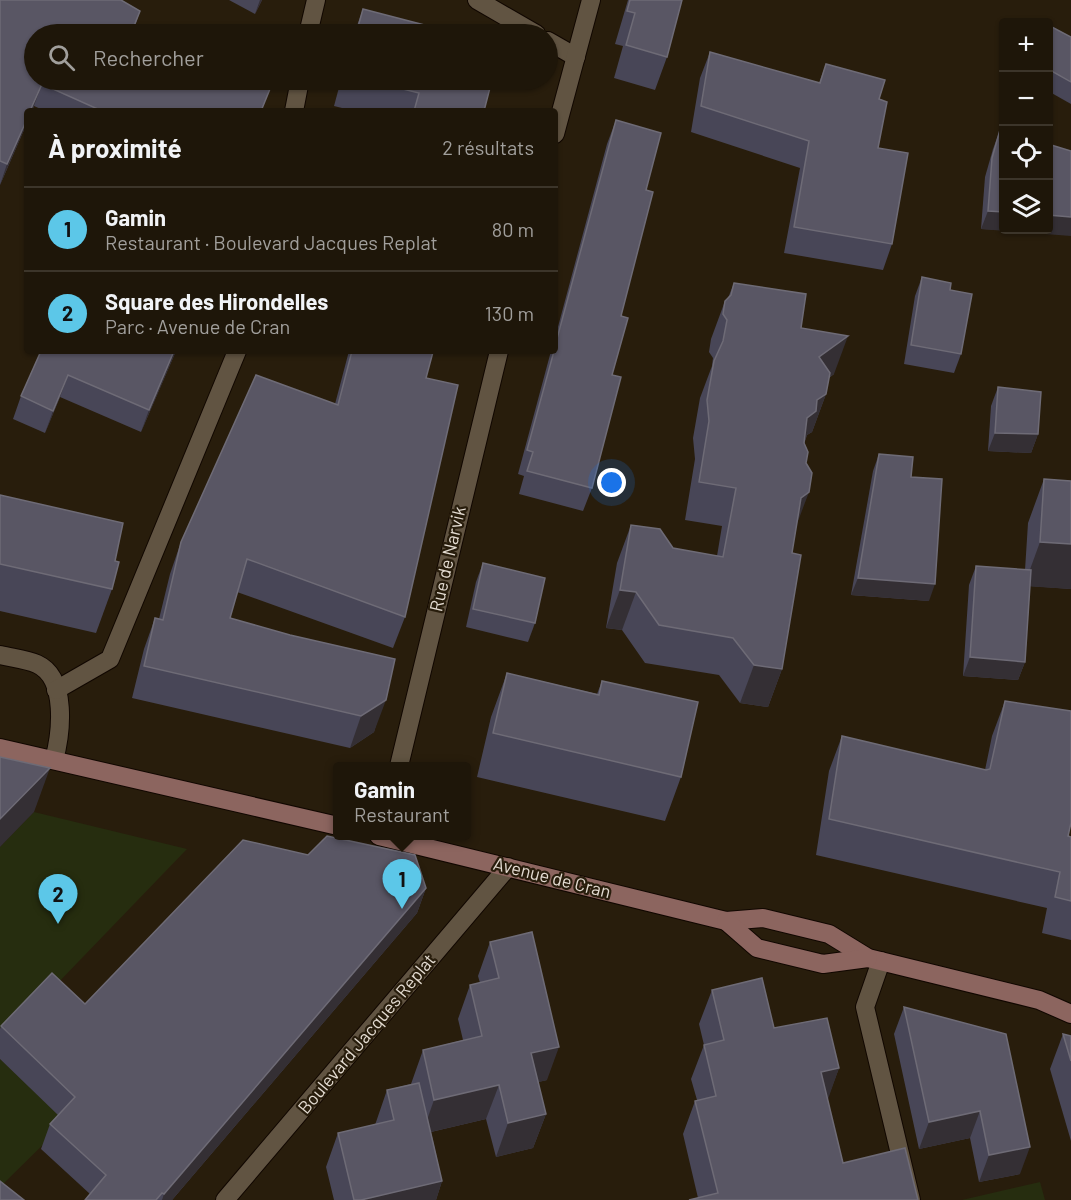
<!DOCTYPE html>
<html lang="fr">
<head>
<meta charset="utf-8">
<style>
	body { margin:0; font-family:Barlow,sans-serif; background:#2b2317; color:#f1f3f6 }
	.controls { position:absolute; right:18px; top:18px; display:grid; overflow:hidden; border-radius:6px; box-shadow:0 2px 4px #0004 }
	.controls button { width:54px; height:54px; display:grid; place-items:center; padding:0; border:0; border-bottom:2px solid #3c352a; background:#1e1609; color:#f1f3f6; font:30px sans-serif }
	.you { position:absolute; left:612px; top:483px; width:21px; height:21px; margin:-15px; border:4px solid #fff; border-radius:50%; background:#1a73e8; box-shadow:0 0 0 9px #1a73e833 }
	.badge { display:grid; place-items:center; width:39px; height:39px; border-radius:50%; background:#5cc7e8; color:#111; font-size:20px; font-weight:700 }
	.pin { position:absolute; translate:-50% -50px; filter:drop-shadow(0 2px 3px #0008) }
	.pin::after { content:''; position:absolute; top:32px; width:21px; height:18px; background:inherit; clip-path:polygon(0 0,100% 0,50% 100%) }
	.popup { position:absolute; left:333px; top:762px; width:138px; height:78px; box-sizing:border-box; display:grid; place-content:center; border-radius:6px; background:#1e1609; filter:drop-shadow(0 2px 4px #0005); font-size:20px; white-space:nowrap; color:#a19f9c }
	.popup b { font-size:22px; color:#f1f3f6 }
	.popup::after { content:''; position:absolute; left:50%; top:100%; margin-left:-12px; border:12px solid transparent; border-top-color:#1e1609 }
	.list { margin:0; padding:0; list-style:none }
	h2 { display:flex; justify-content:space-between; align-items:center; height:78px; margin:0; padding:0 24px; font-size:26px }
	h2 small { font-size:20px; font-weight:400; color:#a19f9c }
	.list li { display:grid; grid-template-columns:39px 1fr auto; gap:18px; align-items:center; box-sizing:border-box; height:84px; padding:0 24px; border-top:2px solid #3c352a }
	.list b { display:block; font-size:22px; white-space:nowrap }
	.list p { margin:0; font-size:20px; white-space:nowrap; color:#a19f9c }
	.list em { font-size:20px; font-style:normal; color:#a19f9c }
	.icon { flex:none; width:33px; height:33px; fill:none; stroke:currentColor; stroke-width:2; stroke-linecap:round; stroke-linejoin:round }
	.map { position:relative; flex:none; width:1071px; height:1200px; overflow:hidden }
	.search { position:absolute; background:#1e1609; box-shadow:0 2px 4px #0004; left:24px; top:24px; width:534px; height:66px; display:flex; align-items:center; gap:15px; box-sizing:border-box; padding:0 21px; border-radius:33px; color:#a19f9c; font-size:22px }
	.panel { position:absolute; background:#1e1609; box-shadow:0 2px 4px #0004; left:24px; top:108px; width:534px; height:246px; border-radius:6px }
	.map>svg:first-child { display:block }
	.green { fill:#262d0f }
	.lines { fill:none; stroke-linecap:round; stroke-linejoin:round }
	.lane-casing { stroke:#110700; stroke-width:20 }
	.street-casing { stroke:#110700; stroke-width:20 }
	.secondary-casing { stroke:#110700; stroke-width:20 }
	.lane { stroke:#615442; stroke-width:18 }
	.street { stroke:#615442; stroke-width:18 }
	.secondary { stroke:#8c655f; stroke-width:18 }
	.wall { fill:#484657 }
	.shaded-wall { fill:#342f34 }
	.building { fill:#595664; stroke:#6e6b76; stroke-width:1.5 }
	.labels { text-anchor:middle; stroke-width:4.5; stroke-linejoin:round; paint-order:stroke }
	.street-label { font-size:18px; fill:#e4dcd2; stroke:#281d0c }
</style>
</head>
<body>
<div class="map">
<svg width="1071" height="1200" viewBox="0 0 1071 1200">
	<rect width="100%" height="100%" fill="#281d0c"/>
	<g class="green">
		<polygon points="34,812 187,849 0,1043 0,847"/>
		<polygon points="0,1059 66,1122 0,1187"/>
		<polygon points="1040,1182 1045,1200 962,1200"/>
	</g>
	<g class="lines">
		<g class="lane-casing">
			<g id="lane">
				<polyline points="308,34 316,0"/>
				<polyline points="294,111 300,80"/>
				<path d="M0,655C12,658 26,659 37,664C68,678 61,734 54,760"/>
				<polyline points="56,690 110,659 237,351"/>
				<polyline points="881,961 865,1007 911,1200"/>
			</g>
		</g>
		<g class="street-casing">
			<g id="street">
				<polyline points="477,0 536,34"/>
				<polyline points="548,41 576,57"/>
				<polyline points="555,134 591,0"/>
				<polyline points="399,766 499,351"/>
				<polyline points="225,1200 508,867"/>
			</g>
		</g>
		<g class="secondary-casing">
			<g id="secondary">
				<polyline points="0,748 338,826"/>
				<polyline points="379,836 726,921 763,918 829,934 868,958 1039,1000 1071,1014"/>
				<polyline points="726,921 757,948 823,964 868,958"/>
			</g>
		</g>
		<use href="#lane" class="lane"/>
		<use href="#street" class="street"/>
		<use href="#secondary" class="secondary"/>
	</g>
	<g class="wall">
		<polygon points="0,0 140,11 133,32 263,111 45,111 34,106 32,111 27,111 27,123 0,185"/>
		<polygon points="229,0 262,0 255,14"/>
		<polygon points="628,0 682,0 667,57 655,90 614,78 623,46 615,44"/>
		<polygon points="363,9 459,34 354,34"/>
		<polygon points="1048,25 1071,37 1071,104 1048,91"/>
		<polygon points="710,52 819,83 826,64 879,99 878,148 892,244 883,270 784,253 800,168 691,132 700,78"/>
		<polygon points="341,80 492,80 484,111 354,111 334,106"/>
		<polygon points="616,120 646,190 621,316 612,375 592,488 583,511 519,494 524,476 518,474 551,351 555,351 555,338 607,144"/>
		<polygon points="1000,130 1004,230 981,229 985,177 993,149"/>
		<polygon points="922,277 950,290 961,354 954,373 904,364 915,296"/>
		<polygon points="734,283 801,328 834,374 829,378 826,394 812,432 807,435 804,444 796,527 792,553 782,669 768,707 740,703 719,675 645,663 622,630 606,628 617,563 631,525 673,548 717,556 722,526 685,520 695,459 693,438 700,398 712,366 713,358 709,352 711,339 725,301 728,298"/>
		<polygon points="41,351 176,351 141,432 60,397 45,433 13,419 21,396"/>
		<polygon points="349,351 431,351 426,378 405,617 393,648 237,592 230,618 290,635 395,659 374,732 350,748 132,698 144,649 155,618 159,619 170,574 181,542 335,404"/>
		<polygon points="998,387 1038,434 1031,453 988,451 991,406"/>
		<polygon points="879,454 911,477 929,601 851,595 873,471"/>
		<polygon points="1044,479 1071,481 1071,589 1030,586 1025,662 1018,680 963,676 969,585 976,566 1025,570 1028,523"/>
		<polygon points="0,496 115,561 112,589 96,633 0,611"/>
		<polygon points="483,563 535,623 528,642 466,627 476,582"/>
		<polygon points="507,673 597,694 602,681 681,777 665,821 477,777 491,717"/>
		<polygon points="1005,701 1068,836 1071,837 1071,940 1042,933 1047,908 816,855 829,771 842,736 985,770 992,736"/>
		<polygon points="426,888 417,913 172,1200 85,1200 90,1194 41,1149 50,1124 58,1115 0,1059 0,1029 1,1026 85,1004"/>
		<polygon points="490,942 547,1080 538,1082 546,1114 533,1148 496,1157 486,1119 431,1132 442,1181 436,1200 334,1200 326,1167 338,1133 375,1125 387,1090 411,1084 423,1050 463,1040 458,1019 470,985 480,983 478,976"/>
		<polygon points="712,990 839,1068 827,1100 843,1163 698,1198 683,1134 695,1101 697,1100 691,1079 704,1045 699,1024"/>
		<polygon points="904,1007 1006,1034 1020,1174 979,1182 970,1138 919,1149 894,1034"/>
		<polygon points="1063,1034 1071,1036 1071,1141 1050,1069"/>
	</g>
	<g class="shaded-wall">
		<polygon points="260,0 262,0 255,14"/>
		<polygon points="42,84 32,111 30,111"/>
		<polygon points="27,119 27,123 0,185 7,164"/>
		<polygon points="988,211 1004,212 1004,230 1048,230 1048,215 1071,217 1071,236 981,229"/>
		<polygon points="848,336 834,374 805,394 819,357"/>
		<polygon points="174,351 176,351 141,432 149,410"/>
		<polygon points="68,375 60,397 45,433 53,411"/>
		<polygon points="826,394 812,432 807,435 802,449 807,418 817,400"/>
		<polygon points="995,433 1038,434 1031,453 988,451"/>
		<polygon points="809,492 795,529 801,498"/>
		<polygon points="1040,542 1071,544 1071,589 1024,586"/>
		<polygon points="858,578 935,584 929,601 851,595"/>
		<polygon points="620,590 636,592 622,630 606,628"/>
		<polygon points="970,657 1025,662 1018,680 963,676"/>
		<polygon points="754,665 782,669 768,707 740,703"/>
		<polygon points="386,700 374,732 350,748 361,716"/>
		<polygon points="50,768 34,812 0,847 0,819"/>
		<polygon points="426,888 417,913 172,1200 162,1200 164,1194"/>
		<polygon points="559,1047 547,1080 519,1087 531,1053"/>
		<polygon points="839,1068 827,1102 821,1072"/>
		<polygon points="499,1085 486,1119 422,1134 434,1100"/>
		<polygon points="980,1111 970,1138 919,1149 929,1122"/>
		<polygon points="546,1114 533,1148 496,1157 508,1123"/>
		<polygon points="1030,1147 1020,1174 979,1182 989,1155"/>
		<polygon points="442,1181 436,1200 361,1200"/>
	</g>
	<g class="building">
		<polygon points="0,0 121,0 140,11 132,31 139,34 34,34 34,80 236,80 239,81 240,80 246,80 270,89 261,111 102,111 42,84 30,111 27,111 27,119 7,164 0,161"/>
		<polygon points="630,0 682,0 667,57 626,45 635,13 627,11"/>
		<polygon points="363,9 459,34 356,34"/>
		<polygon points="1048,25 1071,37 1071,82 1048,69"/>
		<polygon points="710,52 820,83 826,64 885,80 879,99 887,102 878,148 908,153 892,244 794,227 809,141 701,106"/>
		<polygon points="367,80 492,80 484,111 414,111 419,93"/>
		<polygon points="616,120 661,133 646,190 653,192 621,316 628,318 612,375 621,377 592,488 527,471 533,452 527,450 554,351 555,351 555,346"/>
		<polygon points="1000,130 1004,131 1004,212 988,211 992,158"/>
		<polygon points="1048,144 1071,151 1071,217 1048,215"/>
		<polygon points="922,277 951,283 950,290 972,294 961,354 911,345"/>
		<polygon points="734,283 806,294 801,328 848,336 819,357 830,373 826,394 817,400 816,411 807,418 804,443 808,452 806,463 812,473 809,492 801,498 792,553 801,555 782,669 754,665 733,638 659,625 636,592 620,590 631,525 660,529 673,548 723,557 736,488 699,482 709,421 707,400 714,361 723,341 727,320 723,314 725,301 731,295"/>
		<polygon points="41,351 174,351 149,410 68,375 53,411 21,396"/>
		<polygon points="352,351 433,352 426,378 458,385 405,617 247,559 230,618 290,635 395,659 386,700 361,716 144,666 155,618 163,620 181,542 256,375 338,405"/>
		<polygon points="998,387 1041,392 1038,434 995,433"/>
		<polygon points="879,454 913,457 911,477 942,479 935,584 858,578"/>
		<polygon points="1044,479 1071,481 1071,544 1040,542"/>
		<polygon points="0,495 123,523 115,561 119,562 112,589 0,564"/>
		<polygon points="483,563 545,578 535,623 473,609"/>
		<polygon points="976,566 1031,570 1025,662 970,657"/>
		<polygon points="507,673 599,695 602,681 698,702 681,777 493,733"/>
		<polygon points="1005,701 1071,711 1071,823 1068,836 1071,837 1071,901 1055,897 1060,872 829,819 842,736 986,770 990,769"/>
		<polygon points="0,757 50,768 0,819"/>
		<polygon points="327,836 415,855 426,888 164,1194 162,1193 156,1200 85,1200 106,1175 50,1124 75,1097 1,1026 52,973 85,1004 243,840 308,855"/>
		<polygon points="532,932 559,1047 531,1053 546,1114 508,1123 499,1085 434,1100 423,1050 482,1036 470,985 499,978 490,942"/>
		<polygon points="762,978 774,1028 827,1018 839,1068 821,1072 843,1163 905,1148 918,1200 689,1200 718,1193 695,1101 716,1096 704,1045 724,1040 712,990"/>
		<polygon points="904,1007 1006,1034 1030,1147 989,1155 980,1111 929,1122"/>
		<polygon points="1063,1034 1071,1036 1071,1061"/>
		<polygon points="419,1083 442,1181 361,1200 354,1200 338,1133 394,1120 387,1090"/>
		<polygon points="0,1181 24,1200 0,1200"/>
	</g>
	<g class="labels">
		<g class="street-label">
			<text transform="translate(448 559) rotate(-77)" y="6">Rue de Narvik</text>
			<text transform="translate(552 878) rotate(14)" y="6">Avenue de Cran</text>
			<text transform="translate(367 1034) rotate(-50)" y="6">Boulevard Jacques Replat</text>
		</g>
	</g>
</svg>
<div class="controls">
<button>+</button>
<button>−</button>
<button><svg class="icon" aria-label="locate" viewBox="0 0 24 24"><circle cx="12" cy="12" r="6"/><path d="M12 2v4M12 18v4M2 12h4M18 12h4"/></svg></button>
<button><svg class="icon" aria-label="layers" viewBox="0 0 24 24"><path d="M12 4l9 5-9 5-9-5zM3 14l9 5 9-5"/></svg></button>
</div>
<div class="you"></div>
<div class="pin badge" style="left:402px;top:909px">1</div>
<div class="popup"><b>Gamin</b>Restaurant</div>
<div class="pin badge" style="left:58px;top:924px">2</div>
<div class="search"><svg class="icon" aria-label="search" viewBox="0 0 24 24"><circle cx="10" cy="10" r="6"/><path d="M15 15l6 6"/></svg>Rechercher</div>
<section class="panel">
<h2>À proximité<small>2 résultats</small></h2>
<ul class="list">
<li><span class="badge">1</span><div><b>Gamin</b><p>Restaurant · Boulevard Jacques Replat</p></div><em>80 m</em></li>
<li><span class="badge">2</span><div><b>Square des Hirondelles</b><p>Parc · Avenue de Cran</p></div><em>130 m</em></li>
</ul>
</section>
</div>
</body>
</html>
